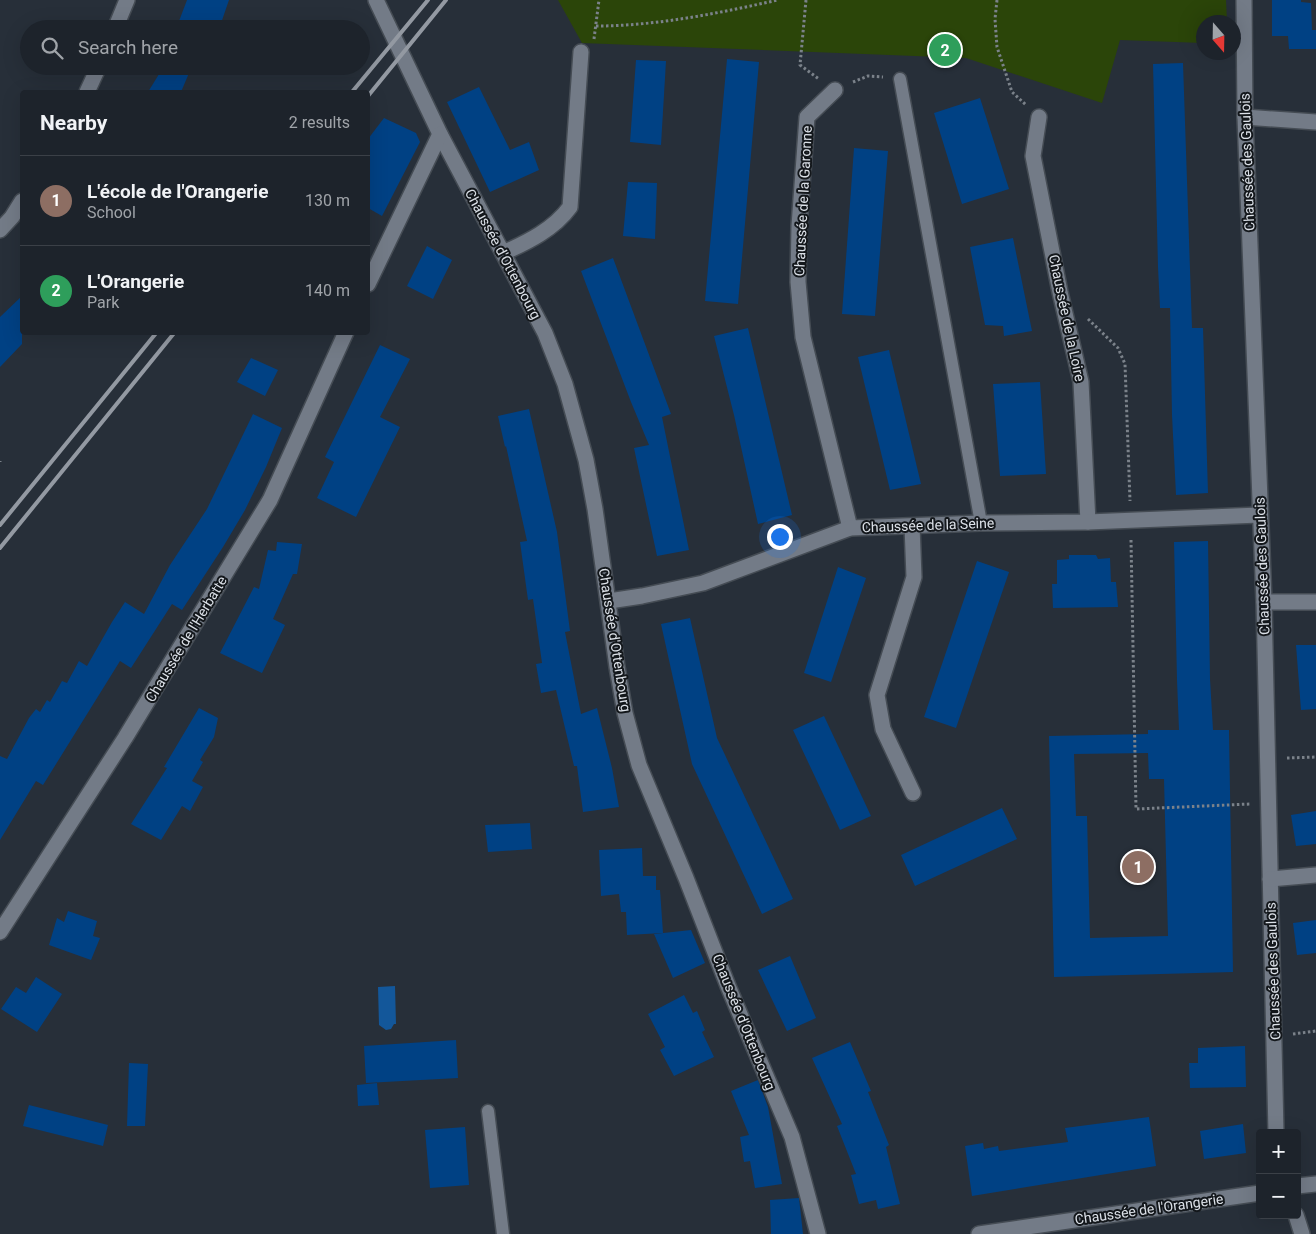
<!DOCTYPE html>
<html lang="en">
<head>
<meta charset="utf-8">
<style>
	body { margin:0; font-family:Roboto,sans-serif; background:#2a2f37; color:#f1f3f6 }
	.controls { position:absolute; right:15px; bottom:15px; display:grid; overflow:hidden; border-radius:5px; box-shadow:0 5px 20px #0002 }
	.controls button { width:45px; height:45px; display:grid; place-items:center; padding:0; border:0; border-bottom:1px solid #3b4047; background:#1d232b; color:#f1f3f6; font:25px sans-serif }
	.compass { position:absolute; left:1196px; top:15px; width:45px; height:45px; border-radius:50%; background:#1d232b; box-shadow:0 5px 20px #0002; rotate:160deg }
	.you { position:absolute; left:779px; top:536px; width:18px; height:18px; margin:-12px; border:4px solid #fff; border-radius:50%; background:#1a73e8; box-shadow:0 0 0 8px #1a73e833 }
	.badge { display:grid; place-items:center; width:32px; height:32px; border-radius:50%; background:#ec8cfa; color:#fff; font-size:16px; font-weight:700 }
	.pin { position:absolute; translate:-50% -50%; border:2px solid #fff; box-shadow:0 1px 5px #0006 }
	.list { margin:0; padding:0; list-style:none }
	h2 { display:flex; justify-content:space-between; align-items:center; height:65px; margin:0; padding:0 20px; font-size:21px }
	h2 small { font-size:16px; font-weight:400; color:#a0a4a9 }
	.list li { display:grid; grid-template-columns:32px 1fr auto; gap:15px; align-items:center; box-sizing:border-box; height:90px; padding:0 20px; border-top:1px solid #3b4047 }
	.list b { display:block; font-size:19px; white-space:nowrap }
	.list p { margin:0; font-size:16px; white-space:nowrap; color:#a0a4a9 }
	.list em { font-size:16px; font-style:normal; color:#a0a4a9 }
	.icon { flex:none; width:28px; height:28px; fill:none; stroke:currentColor; stroke-width:2; stroke-linecap:round; stroke-linejoin:round }
	.map { position:relative; flex:none; width:1316px; height:1234px; overflow:hidden }
	.search { position:absolute; background:#1d232b; box-shadow:0 5px 20px #0002; left:20px; top:20px; width:350px; height:55px; display:flex; align-items:center; gap:12px; box-sizing:border-box; padding:0 18px; border-radius:28px; color:#a0a4a9; font-size:19px }
	.panel { position:absolute; background:#1d232b; box-shadow:0 5px 20px #0002; left:20px; top:90px; width:350px; height:245px; border-radius:5px }
	.map>svg:first-child { display:block }
	.green { fill:#2b4509 }
	.water { fill:#13579a }
	.building { fill:#004184; fill-rule:evenodd }
	.lines { fill:none; stroke-linecap:round; stroke-linejoin:round }
	.lane-casing { stroke:#454c54; stroke-width:15 }
	.street-casing { stroke:#454c54; stroke-width:18 }
	.path { stroke:#7b828a; stroke-width:3; stroke-dasharray:2.5 2.5; stroke-linecap:butt }
	.lane { stroke:#737b87; stroke-width:12 }
	.street { stroke:#737b87; stroke-width:15 }
	.rail { stroke:#9399a2; stroke-width:4 }
	.labels { text-anchor:middle; stroke-width:4; stroke-linejoin:round; paint-order:stroke }
	.street-label { font-size:14px; fill:#dce1e8; stroke:#13171b }
</style>
</head>
<body>
<div class="map">
<svg width="1316" height="1234" viewBox="0 0 1316 1234">
	<rect width="100%" height="100%" fill="#272f39"/>
	<polygon class="green" points="558,0 1226,0 1227,22 1204,22 1203,43 1120,40 1102,103 966,58 582,43"/>
	<polygon class="water" points="395,986 396,1024 394,1024 391,1029 386,1030 379,1025 378,987"/>
	<g class="building">
		<polygon points="187,0 229,0 219,29 176,29"/>
		<polygon points="1272,0 1301,0 1301,2 1311,3 1312,30 1316,30 1316,49 1289,49 1288,36 1272,36"/>
		<polygon points="727,59 759,62 738,304 705,301"/>
		<polygon points="636,60 666,61 661,145 630,142"/>
		<polygon points="1183,63 1192,328 1203,328 1208,493 1176,495 1172,415 1170,308 1160,308 1158,267 1153,64"/>
		<polygon points="164,66 192,66 181,92 148,92"/>
		<polygon points="479,87 510,150 529,142 539,170 490,192 447,102"/>
		<polygon points="980,98 1009,189 962,204 934,113"/>
		<polygon points="384,118 416,133 420,142 382,216 368,208 368,139"/>
		<polygon points="854,148 888,151 875,316 842,314"/>
		<polygon points="628,182 657,183 655,239 623,236"/>
		<polygon points="1013,238 1032,331 1004,336 1003,326 985,325 970,247"/>
		<polygon points="427,246 452,260 433,299 407,286"/>
		<polygon points="613,258 671,414 662,417 689,550 657,556 634,448 649,445 631,402 581,271"/>
		<polygon points="22,296 22,344 0,367 0,317"/>
		<polygon points="748,328 792,515 758,524 734,415 714,336"/>
		<polygon points="380,345 410,359 380,417 400,427 356,517 317,498 334,462 325,457"/>
		<polygon points="889,350 921,484 890,490 858,357"/>
		<polygon points="251,358 278,370 265,396 237,382"/>
		<polygon points="1040,382 1046,474 1000,476 993,384"/>
		<polygon points="529,409 557,532 570,631 565,632 581,714 597,708 612,768 619,807 583,812 577,766 574,766 556,690 541,693 536,664 542,663 533,599 528,600 520,542 527,541 506,446 505,447 498,416"/>
		<polygon points="253,414 282,428 266,467 245,510 223,547 182,610 172,604 131,668 120,661 43,785 36,781 0,840 0,756 7,759 29,718 36,709 40,712 47,700 50,702 62,681 67,683 79,661 87,666 112,622 125,602 144,614 170,565 207,509"/>
		<path d="M1208,541L1210,679L1213,730H1229L1233,972L1054,977L1049,736L1148,734V730H1179L1177,680L1174,542ZM1148,753L1149,779H1164L1168,936L1090,938L1087,816H1076L1074,754Z"/>
		<polygon points="277,542 302,544 297,574 293,574 273,619 285,625 262,673 220,653 254,587 259,589 268,550 276,551"/>
		<polygon points="1069,555 1096,555 1098,559 1110,558 1111,582 1116,582 1118,607 1053,608 1052,584 1057,584 1057,560 1069,559"/>
		<polygon points="977,561 1009,572 956,728 924,717"/>
		<polygon points="838,567 866,578 831,682 804,673"/>
		<polygon points="690,618 717,738 793,899 762,914 692,764 661,624"/>
		<polygon points="1296,645 1316,645 1316,709 1301,710"/>
		<polygon points="199,708 218,718 214,737 200,760 203,762 192,781 203,787 190,811 182,806 161,840 131,824 167,768 164,767"/>
		<polygon points="824,716 871,816 840,830 793,730"/>
		<polygon points="1002,808 1017,839 915,886 901,855"/>
		<polygon points="1316,811 1316,844 1296,846 1291,815"/>
		<polygon points="530,823 532,849 488,852 485,825"/>
		<polygon points="642,848 643,876 656,876 656,890 660,890 663,933 627,935 626,912 621,912 619,894 601,896 599,850"/>
		<polygon points="68,911 97,921 93,936 100,938 91,960 49,945 57,918 64,922"/>
		<polygon points="1316,920 1316,953 1297,955 1293,923"/>
		<polygon points="691,930 705,963 673,978 654,934"/>
		<polygon points="790,956 816,1018 787,1031 758,970"/>
		<polygon points="36,977 62,994 37,1032 1,1009 16,987 26,993"/>
		<polygon points="684,995 693,1013 697,1011 705,1030 702,1032 714,1057 674,1076 660,1050 665,1047 648,1014"/>
		<polygon points="456,1040 458,1078 366,1083 364,1046"/>
		<polygon points="850,1042 871,1091 868,1092 889,1145 886,1147 900,1204 878,1209 876,1200 859,1204 851,1175 856,1174 837,1126 842,1124 812,1058"/>
		<polygon points="1245,1046 1246,1087 1190,1088 1189,1063 1198,1063 1198,1048"/>
		<polygon points="129,1063 148,1064 145,1126 127,1126"/>
		<polygon points="758,1080 768,1107 782,1184 755,1188 750,1161 744,1162 740,1137 749,1135 731,1091"/>
		<polygon points="377,1083 379,1105 358,1106 357,1085"/>
		<polygon points="29,1105 108,1125 103,1146 23,1126"/>
		<polygon points="1149,1117 1156,1166 972,1196 965,1146 983,1143 984,1149 998,1146 999,1151 1068,1142 1065,1128"/>
		<polygon points="1243,1124 1246,1153 1204,1159 1200,1131"/>
		<polygon points="465,1127 469,1185 430,1188 425,1130"/>
		<polygon points="799,1198 803,1234 771,1234 770,1200"/>
	</g>
	<g class="lines">
		<g class="lane-casing">
			<g id="lane">
				<polyline points="900,79 981,523"/>
				<polyline points="488,1111 503,1234"/>
			</g>
		</g>
		<g class="street-casing">
			<g id="street">
				<polyline points="376,0 440,134 545,333 565,384 586,460 595,509 617,667 625,713 639,765 686,878 728,986 792,1137 818,1234"/>
				<polyline points="1244,0 1245,117 1264,602 1276,1133"/>
				<polyline points="115,29 127,0"/>
				<polyline points="835,90 807,117 799,226 798,282 803,337 850,528"/>
				<polyline points="87,92 99,66"/>
				<polyline points="1039,117 1033,156 1060,292 1081,382 1088,522"/>
				<polyline points="1245,117 1316,122"/>
				<polyline points="0,230 12,217 22,201"/>
				<path d="M503,253C528,242 554,229 570,207L581,52"/>
				<polyline points="368,284 440,134"/>
				<polyline points="912,526 914,577 877,695 883,729 913,793"/>
				<polyline points="609,601 642,596 703,583 850,528 981,523 1088,522 1259,515"/>
				<polyline points="1264,602 1316,602"/>
				<polyline points="1270,879 1316,875"/>
				<polyline points="0,932 125,738 270,500 346,332"/>
				<polyline points="1297,1186 1316,1184"/>
				<polyline points="1296,1215 1302,1234"/>
				<polyline points="979,1234 1260,1193"/>
			</g>
		</g>
		<g class="path">
			<polyline points="806,0 800,65 819,79"/>
			<polyline points="997,0 995,19 997,47 1012,92 1026,105"/>
			<path d="M596,26C657,26 719,13 778,0"/>
			<polyline points="594,39 599,0"/>
			<polyline points="853,82 868,76 883,77"/>
			<polyline points="1088,319 1118,348 1125,364 1130,501"/>
			<polyline points="0,461 0,462"/>
			<polyline points="1131,540 1136,809 1250,804"/>
			<polyline points="1287,758 1316,757"/>
			<polyline points="1293,1034 1316,1031"/>
		</g>
		<use href="#lane" class="lane"/>
		<use href="#street" class="street"/>
		<g class="rail">
			<polyline points="352,92 428,0"/>
			<polyline points="368,96 446,0"/>
			<polyline points="0,525 157,332"/>
			<polyline points="0,548 175,332"/>
		</g>
	</g>
	<g class="labels">
		<g class="street-label">
			<text transform="translate(1247 162) rotate(-92)" y="5">Chaussée des Gaulois</text>
			<text transform="translate(803 201) rotate(-87)" y="5">Chaussée de la Garonne</text>
			<text transform="translate(503 254) rotate(62)" y="5">Chaussée d'Ottenbourg</text>
			<text transform="translate(1067 318) rotate(78)" y="5">Chaussée de la Loire</text>
			<text transform="translate(928 525) rotate(-2)" y="5">Chaussée de la Seine</text>
			<text transform="translate(1262 566) rotate(-92)" y="5">Chaussée des Gaulois</text>
			<text transform="translate(186 639) rotate(-59)" y="5">Chaussée de l'Herbatte</text>
			<text transform="translate(615 640) rotate(81)" y="5">Chaussée d'Ottenbourg</text>
			<text transform="translate(1273 971) rotate(-92)" y="5">Chaussée des Gaulois</text>
			<text transform="translate(744 1022) rotate(68)" y="5">Chaussée d'Ottenbourg</text>
			<text transform="translate(1149 1209) rotate(-8)" y="5">Chaussée de l'Orangerie</text>
		</g>
	</g>
</svg>
<div class="controls">
<button>+</button>
<button>−</button>
</div>
<svg class="compass" viewBox="-18 -18 36 36"><path d="M0-13l5 13h-10z" fill="#e53935"/><path d="M0 13l5-13h-10z" fill="#a0a4a9"/></svg>
<div class="you"></div>
<div class="pin badge" style="left:1138px;top:867px;background:#8d6e63">1</div>
<div class="pin badge" style="left:945px;top:50px;background:#2e9e5b">2</div>
<div class="search"><svg class="icon" aria-label="search" viewBox="0 0 24 24"><circle cx="10" cy="10" r="6"/><path d="M15 15l6 6"/></svg>Search here</div>
<section class="panel">
<h2>Nearby<small>2 results</small></h2>
<ul class="list">
<li><span class="badge" style="background:#8d6e63">1</span><div><b>L'école de l'Orangerie</b><p>School</p></div><em>130 m</em></li>
<li><span class="badge" style="background:#2e9e5b">2</span><div><b>L'Orangerie</b><p>Park</p></div><em>140 m</em></li>
</ul>
</section>
</div>
</body>
</html>
